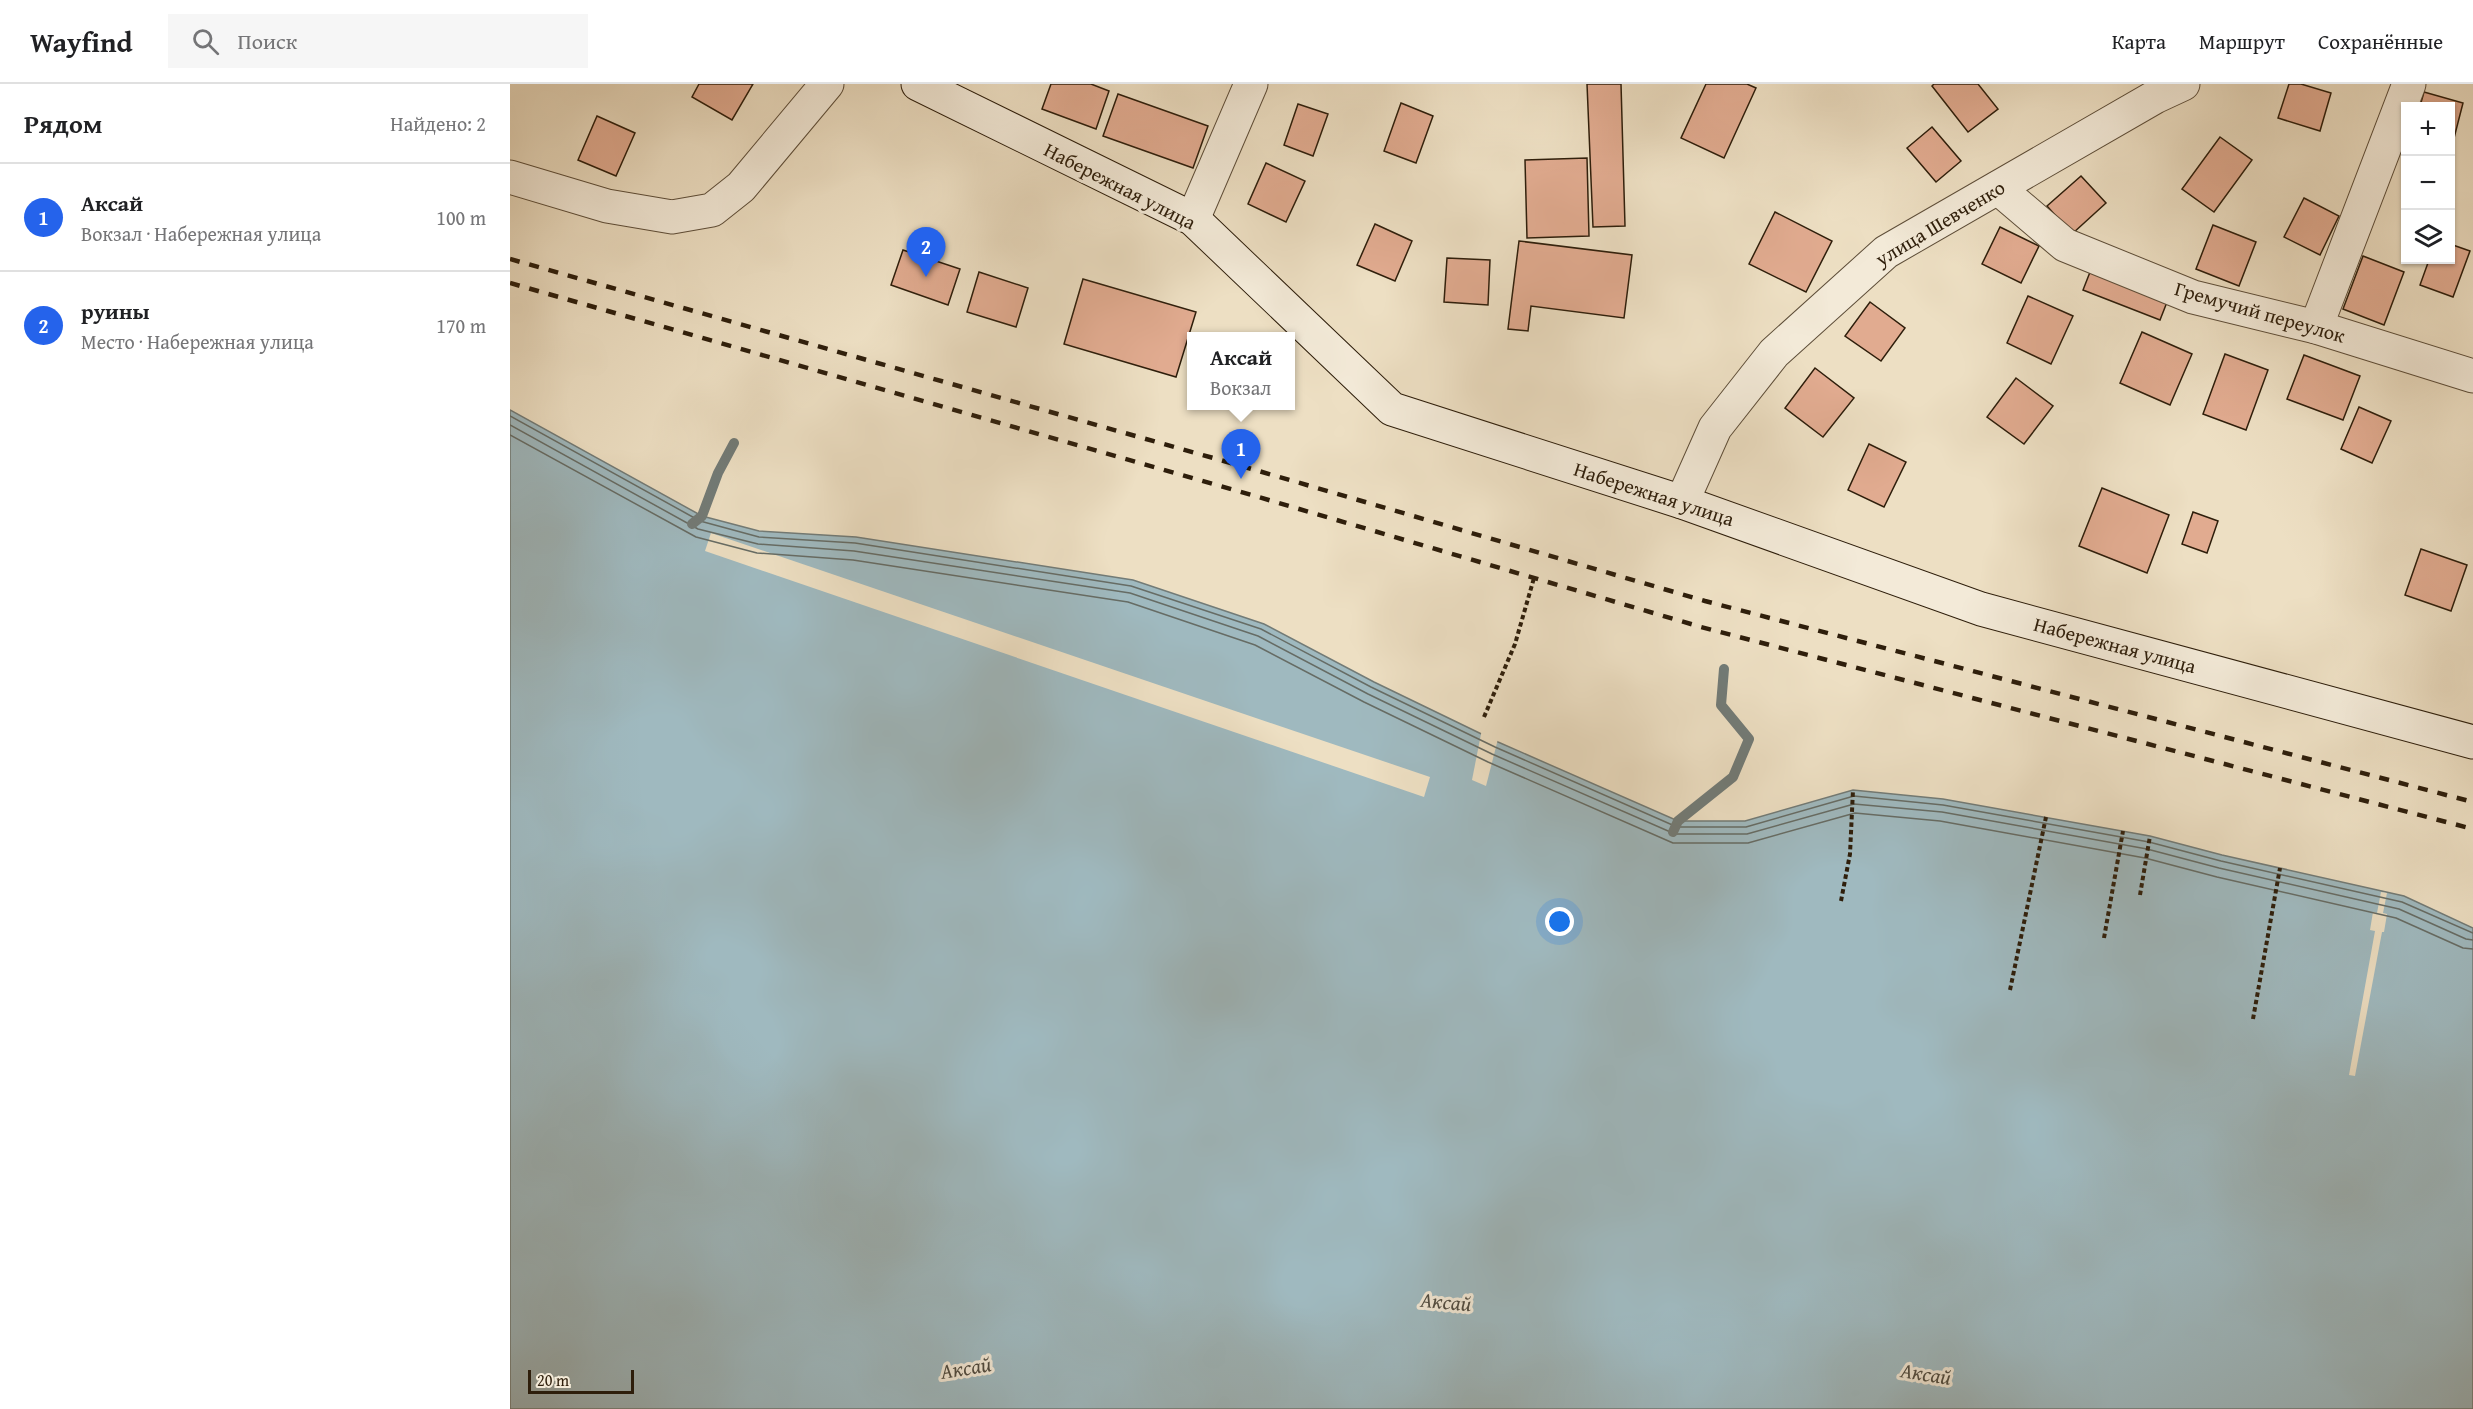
<!DOCTYPE html>
<html lang="ru">
<head>
<meta charset="utf-8">
<style>
	body { margin:0; font-family:"Gentium Book Plus",serif; background:#f6f6f6; color:#202124 }
	.controls { position:absolute; right:18px; top:18px; display:grid; overflow:hidden; border-radius:0px; box-shadow:0 2px 4px #0004 }
	.controls button { width:54px; height:54px; display:grid; place-items:center; padding:0; border:0; border-bottom:2px solid #e0e0e0; background:#fff; color:#202124; font:30px sans-serif }
	.scale { position:absolute; left:18px; bottom:15px; width:106px; box-sizing:border-box; padding-left:6px; border:3px solid #2e1e0b; border-top:0; font-size:16px; line-height:21px; white-space:nowrap; color:#2e1e0b; -webkit-text-stroke:4px #f3ead8; paint-order:stroke }
	.you { position:absolute; left:1050px; top:838px; width:21px; height:21px; margin:-15px; border:4px solid #fff; border-radius:50%; background:#1a73e8; box-shadow:0 0 0 9px #1a73e833 }
	.badge { display:grid; place-items:center; width:39px; height:39px; border-radius:50%; background:#2563eb; color:#fff; font-size:20px; font-weight:700 }
	.pin { position:absolute; translate:-50% -50px; filter:drop-shadow(0 2px 3px #0008) }
	.pin::after { content:''; position:absolute; top:32px; width:21px; height:18px; background:inherit; clip-path:polygon(0 0,100% 0,50% 100%) }
	.popup { position:absolute; left:677px; top:248px; width:108px; height:78px; box-sizing:border-box; display:grid; place-content:center; border-radius:0px; background:#fff; filter:drop-shadow(0 2px 4px #0005); font-size:20px; white-space:nowrap; color:#757577 }
	.popup b { font-size:22px; color:#202124 }
	.popup::after { content:''; position:absolute; left:50%; top:100%; margin-left:-12px; border:12px solid transparent; border-top-color:#fff }
	.list { margin:0; padding:0; list-style:none }
	h2 { display:flex; justify-content:space-between; align-items:center; height:78px; margin:0; padding:0 24px; font-size:26px }
	h2 small { font-size:20px; font-weight:400; color:#757577 }
	.list li { display:grid; grid-template-columns:39px 1fr auto; gap:18px; align-items:center; box-sizing:border-box; height:108px; padding:0 24px; border-top:2px solid #e0e0e0 }
	.list b { display:block; font-size:22px; white-space:nowrap }
	.list p { margin:0; font-size:20px; white-space:nowrap; color:#757577 }
	.list em { font-size:20px; font-style:normal; color:#757577 }
	.icon { flex:none; width:33px; height:33px; fill:none; stroke:currentColor; stroke-width:2; stroke-linecap:round; stroke-linejoin:round }
	.map { position:relative; flex:none; width:1963px; height:1325px; overflow:hidden }
	header { display:flex; align-items:center; gap:36px; box-sizing:border-box; height:84px; padding:0 30px; background:#fff; border-bottom:2px solid #e0e0e0 }
	header strong { font-size:28px }
	nav { display:flex; gap:33px; margin-inline-start:auto; font-size:21px }
	.search { width:420px; height:54px; background:#f6f6f6; display:flex; align-items:center; gap:15px; box-sizing:border-box; padding:0 21px; border-radius:0px; color:#757577; font-size:22px }
	main { display:flex }
	aside { flex:1; background:#fff }
	.map>svg:first-child { display:block }
	.water { fill:#9fb9bf; stroke:#727b77; stroke-width:1.5 }
	.pier { fill:#eddfc3 }
	.lines { fill:none; stroke-linecap:round; stroke-linejoin:round }
	.shore { stroke:#666c65; stroke-width:1.5 }
	.stream { stroke:#727b77; stroke-width:10 }
	.building { fill:#e1ab90; stroke:#2e1e0b; stroke-width:1.5 }
	.street-casing { stroke:#5e4e39; stroke-width:35 }
	.secondary-casing { stroke:#2e1e0b; stroke-width:35 }
	.path { stroke:#2e1e0b; stroke-width:4; stroke-dasharray:4.5 3; stroke-linecap:butt }
	.street { stroke:#f3ead8; stroke-width:33 }
	.secondary { stroke:#f3ead8; stroke-width:33 }
	.rail { stroke:#2e1e0b; stroke-width:4.5; stroke-dasharray:10 10; stroke-linecap:butt }
	.labels { text-anchor:middle; stroke-width:6; stroke-linejoin:round; paint-order:stroke }
	.street-label { font-size:20px; fill:#2e1e0b; stroke:#f3ead8 }
	.water-label { font-size:21px; font-style:italic; fill:#504c41; stroke:#f3ead8 }
</style>
</head>
<body>
<header>
<strong>Wayfind</strong>
<div class="search"><svg class="icon" aria-label="search" viewBox="0 0 24 24"><circle cx="10" cy="10" r="6"/><path d="M15 15l6 6"/></svg>Поиск</div>
<nav><a>Карта</a><a>Маршрут</a><a>Сохранённые</a></nav>
</header>
<main>
<aside>
<h2>Рядом<small>Найдено: 2</small></h2>
<ul class="list">
<li><span class="badge">1</span><div><b>Аксай</b><p>Вокзал · Набережная улица</p></div><em>100 m</em></li>
<li><span class="badge">2</span><div><b>руины</b><p>Место · Набережная улица</p></div><em>170 m</em></li>
</ul>
</aside>
<div class="map">
<svg width="1963" height="1325" viewBox="0 0 1963 1325">
	<rect width="100%" height="100%" fill="#eddfc3"/>
	<filter id="stains"><feTurbulence type="fractalNoise" baseFrequency=".00333" numOctaves="4"/><feColorMatrix values="0 0 0 0 .2 0 0 0 0 .09 0 0 0 0 .02 0 0 0 .5 -.17"/></filter>
	<radialGradient id="worn" r=".72"><stop offset=".6" stop-color="#630" stop-opacity="0"/><stop offset="1" stop-color="#630" stop-opacity=".3"/></radialGradient>
	<polygon class="water" points="0,326 192,432 249,447 346,453 623,496 754,540 864,598 988,658 1168,737 1235,737 1343,706 1433,715 1640,752 1712,771 1894,812 1963,844 1963,1325 0,1325"/>
	<g class="pier">
		<polygon points="201,449 920,693 914,713 195,467"/>
		<polygon points="972,645 988,655 976,702 962,696"/>
		<polygon points="1871,808 1877,809 1873,829 1877,830 1874,848 1872,848 1845,992 1839,991 1865,847 1860,846 1863,828 1867,829"/>
	</g>
	<g class="lines">
		<g class="shore">
			<polyline points="0,332 190,437 249,453 345,459 621,502 751,545 861,603 985,663 1167,743 1236,743 1344,712 1433,721 1639,758 1711,777 1892,818 1963,849"/>
			<polyline points="0,341 188,445 248,460 344,467 620,509 748,552 858,610 982,670 1165,750 1237,750 1344,720 1432,728 1637,765 1709,784 1889,825 1956,855 1963,856"/>
			<polyline points="0,351 186,453 247,469 343,476 618,518 745,561 854,618 978,678 1163,759 1238,759 1345,729 1430,737 1635,774 1707,793 1886,834 1953,864 1963,865"/>
		</g>
		<g class="stream">
			<polyline points="182,440 192,432 208,389 224,359"/>
			<polyline points="1163,748 1168,737 1223,693 1239,655 1211,621 1214,585"/>
		</g>
	</g>
	<g class="building">
		<polygon points="189,0 243,0 222,36 182,13"/>
		<polygon points="541,0 581,0 599,7 586,45 532,25"/>
		<polygon points="1077,0 1111,0 1115,142 1083,143"/>
		<polygon points="1196,0 1237,0 1246,4 1214,74 1171,54"/>
		<polygon points="1424,0 1468,0 1488,25 1458,48 1422,2"/>
		<polygon points="1779,0 1791,0 1821,9 1810,47 1768,34"/>
		<polygon points="1914,8 1953,19 1943,58 1940,57 1940,22 1910,22"/>
		<polygon points="608,10 698,42 683,84 593,52"/>
		<polygon points="891,19 923,32 906,79 874,67"/>
		<polygon points="788,20 818,30 803,72 774,61"/>
		<polygon points="87,32 125,49 106,92 68,76"/>
		<polygon points="1422,43 1451,77 1426,98 1397,64"/>
		<polygon points="1710,53 1742,76 1704,128 1672,105"/>
		<polygon points="1077,74 1079,152 1017,154 1015,76"/>
		<polygon points="756,79 795,97 776,138 738,120"/>
		<polygon points="1571,92 1596,119 1562,150 1537,122"/>
		<polygon points="1794,114 1829,132 1810,171 1774,153"/>
		<polygon points="1265,128 1322,157 1296,208 1239,180"/>
		<polygon points="865,140 902,157 885,197 847,181"/>
		<polygon points="1703,141 1746,158 1729,202 1686,185"/>
		<polygon points="1490,143 1529,162 1511,199 1472,180"/>
		<polygon points="1009,157 1122,171 1114,234 1021,222 1018,247 998,245"/>
		<polygon points="1940,160 1960,167 1943,213 1910,201 1919,176 1940,176"/>
		<polygon points="393,166 450,185 438,221 381,201"/>
		<polygon points="1853,172 1894,188 1874,241 1833,225"/>
		<polygon points="937,174 980,176 978,221 934,218"/>
		<polygon points="1582,183 1659,213 1650,236 1573,206"/>
		<polygon points="469,188 518,204 506,243 457,228"/>
		<polygon points="573,195 686,228 666,293 554,260"/>
		<polygon points="1518,212 1563,232 1541,280 1497,259"/>
		<polygon points="1360,218 1395,244 1371,277 1335,252"/>
		<polygon points="1632,248 1682,270 1660,321 1610,299"/>
		<polygon points="1715,270 1758,286 1736,346 1693,330"/>
		<polygon points="1794,271 1850,292 1833,336 1777,315"/>
		<polygon points="1305,284 1344,314 1313,353 1275,324"/>
		<polygon points="1506,294 1543,322 1514,360 1477,333"/>
		<polygon points="1849,323 1881,337 1862,379 1831,365"/>
		<polygon points="1359,360 1396,378 1374,423 1338,406"/>
		<polygon points="1592,404 1659,431 1637,489 1569,462"/>
		<polygon points="1683,428 1708,437 1697,469 1672,460"/>
		<polygon points="1911,465 1957,481 1941,527 1895,511"/>
	</g>
	<g class="lines">
		<g class="street-casing">
			<g id="street">
				<polyline points="0,93 97,122 162,133 202,126 231,103 317,0"/>
				<polyline points="1488,104 1555,161 1683,213 1806,243 1963,292"/>
				<polyline points="683,135 741,0"/>
				<polyline points="1806,243 1899,0"/>
				<polyline points="1172,418 1205,344 1264,269 1376,168 1645,13 1673,0"/>
			</g>
		</g>
		<g class="secondary-casing">
			<polyline id="secondary" points="408,0 683,135 882,325 1172,418 1471,525 1963,658"/>
		</g>
		<g class="path">
			<polyline points="974,633 1005,560 1024,494"/>
			<polyline points="1630,811 1640,752"/>
			<polyline points="1331,817 1340,770 1343,706"/>
			<polyline points="1594,854 1613,747"/>
			<polyline points="1500,906 1536,733"/>
			<polyline points="1743,935 1770,784"/>
		</g>
		<use href="#street" class="street"/>
		<use href="#secondary" class="secondary"/>
		<g class="rail">
			<polyline points="0,175 735,383 1195,517 1963,718"/>
			<polyline points="0,199 728,407 1191,543 1963,745"/>
		</g>
	</g>
	<g class="labels">
		<g class="street-label">
			<text transform="translate(610 102) rotate(27)" y="7">Набережная улица</text>
			<text transform="translate(1430 139) rotate(-31)" y="7">улица Шевченко</text>
			<text transform="translate(1750 228) rotate(16)" y="7">Гремучий переулок</text>
			<text transform="translate(1144 410) rotate(18)" y="7">Набережная улица</text>
			<text transform="translate(1605 561) rotate(15)" y="7">Набережная улица</text>
		</g>
		<g class="water-label">
			<text transform="translate(936 1218) rotate(5)" y="7">Аксай</text>
			<text transform="translate(456 1284) rotate(-9)" y="7">Аксай</text>
			<text transform="translate(1416 1290) rotate(9)" y="7">Аксай</text>
		</g>
	</g>
	<rect width="100%" height="100%" filter="url(#stains)"/>
	<rect width="100%" height="100%" fill="url(#worn)"/>
</svg>
<div class="controls">
<button>+</button>
<button>−</button>
<button><svg class="icon" aria-label="layers" viewBox="0 0 24 24"><path d="M12 4l9 5-9 5-9-5zM3 14l9 5 9-5"/></svg></button>
</div>
<div class="scale">20 m</div>
<div class="you"></div>
<div class="pin badge" style="left:731px;top:395px">1</div>
<div class="popup"><b>Аксай</b>Вокзал</div>
<div class="pin badge" style="left:416px;top:193px">2</div>
</div>
</main>
</body>
</html>
